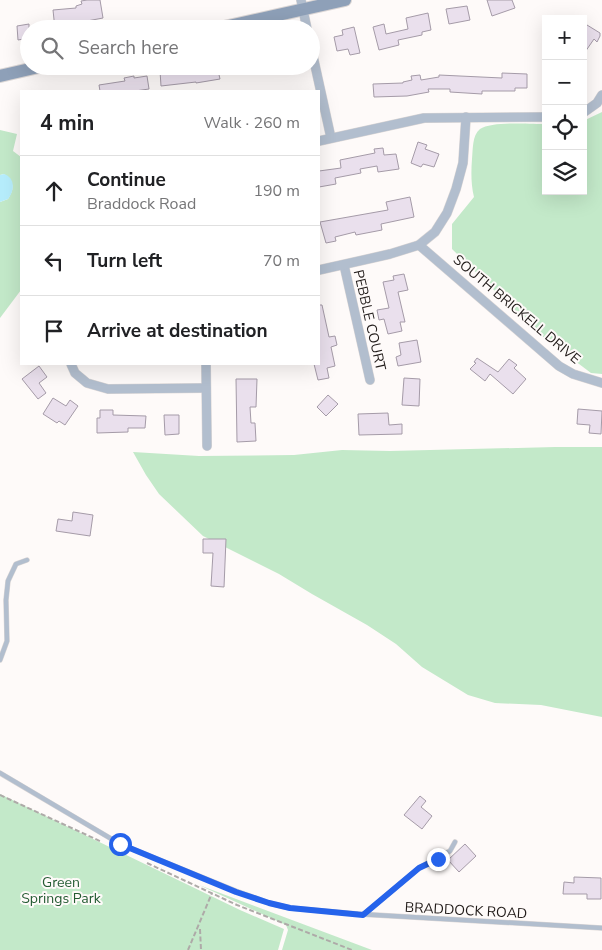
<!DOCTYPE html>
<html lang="en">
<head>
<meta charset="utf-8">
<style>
	body { margin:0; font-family:"Nunito Sans",sans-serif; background:#f6f6f6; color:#202124 }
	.controls { position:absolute; right:15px; top:15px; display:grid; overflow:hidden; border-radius:0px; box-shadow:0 5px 20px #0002 }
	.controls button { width:45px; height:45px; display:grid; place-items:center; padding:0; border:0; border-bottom:1px solid #e0e0e0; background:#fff; color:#202124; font:25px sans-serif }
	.stop { position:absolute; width:15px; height:15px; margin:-11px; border:4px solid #2563eb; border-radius:50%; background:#fff }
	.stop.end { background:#2563eb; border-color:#fff; box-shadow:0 1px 5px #0008 }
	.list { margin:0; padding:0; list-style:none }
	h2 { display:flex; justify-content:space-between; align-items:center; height:65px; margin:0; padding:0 20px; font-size:21px }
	h2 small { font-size:16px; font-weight:400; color:#757577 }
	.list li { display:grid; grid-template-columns:32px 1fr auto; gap:15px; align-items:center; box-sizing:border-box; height:70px; padding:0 20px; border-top:1px solid #e0e0e0 }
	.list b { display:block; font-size:19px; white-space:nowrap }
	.list p { margin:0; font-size:16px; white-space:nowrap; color:#757577 }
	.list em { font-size:16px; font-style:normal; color:#757577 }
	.icon { flex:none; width:28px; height:28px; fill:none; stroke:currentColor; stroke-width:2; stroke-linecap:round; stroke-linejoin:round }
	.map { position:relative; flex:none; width:602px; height:950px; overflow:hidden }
	.search { position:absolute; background:#fff; box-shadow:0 5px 20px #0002; left:20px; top:20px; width:300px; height:55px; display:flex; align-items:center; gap:12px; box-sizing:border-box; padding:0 18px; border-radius:28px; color:#757577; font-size:19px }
	.panel { position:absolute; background:#fff; box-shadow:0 5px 20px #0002; left:20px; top:90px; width:300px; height:275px; border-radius:0px }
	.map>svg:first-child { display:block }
	.green { fill:#c3e9c9 }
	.water { fill:#b6edfc }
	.building { fill:#eae0ed; stroke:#a59ba8 }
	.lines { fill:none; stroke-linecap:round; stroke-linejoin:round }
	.service-casing { stroke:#dbd6d5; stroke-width:5.5 }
	.minor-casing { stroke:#dbd6d5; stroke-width:10 }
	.secondary-casing { stroke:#dbd6d5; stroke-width:14 }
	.path { stroke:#aeaaa8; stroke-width:2; stroke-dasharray:5 2.5; stroke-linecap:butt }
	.service { stroke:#b2bece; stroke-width:4.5 }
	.minor { stroke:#b2bece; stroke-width:9 }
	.secondary { stroke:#8ea0b8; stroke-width:12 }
	.route { stroke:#2563eb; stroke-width:6 }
	.labels { text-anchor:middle; stroke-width:4; stroke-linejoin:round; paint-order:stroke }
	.street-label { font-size:14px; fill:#211b19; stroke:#fefaf9 }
	.park-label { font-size:14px; fill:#255c33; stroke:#fefaf9 }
</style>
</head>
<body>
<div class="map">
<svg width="602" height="950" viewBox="0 0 602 950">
	<rect width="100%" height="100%" fill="#fefaf9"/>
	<g class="green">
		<path d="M602,112V374L591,373L522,321L493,289L452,249V224L474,197C471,185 471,172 472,159C473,150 472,135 480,129C492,121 530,124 546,124V191H583V121Z"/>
		<path d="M0,130L17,134L13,151L21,157V290L0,318V202L8,199C15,188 14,182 4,174L0,175Z"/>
		<polygon points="555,447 602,447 602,717 541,705 495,703 468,695 422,667 396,644 367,625 312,594 279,574 203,536 159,494 146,475 133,452 199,456 294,455 342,450 390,451"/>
		<polygon points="0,794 240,910 284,929 278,950 0,950"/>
		<polygon points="199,885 372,950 282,950 288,930 286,925"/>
	</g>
	<path class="water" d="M4,174C15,178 15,190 8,199L0,202V175Z"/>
	<g class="building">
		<polygon points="87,0 100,0 103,18 71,24 72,29 55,29 53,10 76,8 76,6 82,4 81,1"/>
		<polygon points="487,0 512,0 515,8 492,16"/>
		<polygon points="467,6 470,20 449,24 446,9"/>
		<polygon points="428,13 431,30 422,32 422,35 398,40 399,45 379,50 373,27 384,24 386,34 408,29 406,18"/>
		<polygon points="29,24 29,38 18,40 17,26"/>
		<polygon points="587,25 600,33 600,36 597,42 594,39 583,55 583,30"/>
		<polygon points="354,27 360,53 350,55 348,49 337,51 334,37 343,35 342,30"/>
		<polygon points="193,66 217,66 220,79 196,83 196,82 161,86 160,71"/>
		<polygon points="245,66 266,66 266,70 246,74"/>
		<polygon points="266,66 292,66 292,70 268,74"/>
		<polygon points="502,73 527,74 527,88 515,88 515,91 482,91 482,94 450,92 450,89 428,89 429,92 407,96 374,97 373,84 403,83 403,82 412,80 411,76 420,75 421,80 439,77 439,75 502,78"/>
		<polygon points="134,76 134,78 147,76 149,89 135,91 100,91 99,85 125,81 124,78"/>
		<polygon points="418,142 427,145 425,149 439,154 434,167 423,164 421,167 411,163"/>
		<polygon points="383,148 384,155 396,154 399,169 378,172 377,166 360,169 361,173 335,178 336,184 319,187 319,171 341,168 340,160 375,153 374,149"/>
		<polygon points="410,197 414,217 381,224 382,230 356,235 355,232 335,237 336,241 326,243 320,222 388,210 386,202"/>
		<polygon points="404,274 408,290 398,292 405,322 400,322 402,331 388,334 384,319 379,320 377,310 389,308 383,282 394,280 393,276"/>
		<polygon points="319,305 322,305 329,337 335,336 337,345 331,347 335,366 327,368 329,378 318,380 314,364 319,364"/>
		<polygon points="417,340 421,362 398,366 396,357 401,355 399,343"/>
		<polygon points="477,358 498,372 509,359 517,365 514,368 526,379 513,394 490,374 485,381 470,369 476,363 474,362"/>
		<polygon points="39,366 47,377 39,383 46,393 38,399 22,379"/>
		<polygon points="404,378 420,379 419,406 402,405"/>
		<polygon points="236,379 257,379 256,407 250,407 251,423 255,423 256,441 237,442"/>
		<polygon points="328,395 338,404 326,416 317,407"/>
		<polygon points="53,398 66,406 70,400 78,406 65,425 59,421 57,423 43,414"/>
		<polygon points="578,409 602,411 601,434 589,433 590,425 577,424"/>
		<polygon points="100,410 113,410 113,415 146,416 145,428 128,428 128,432 97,433 97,418 100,418"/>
		<polygon points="388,413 389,425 402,424 402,434 359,435 358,414"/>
		<polygon points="164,415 179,415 179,434 165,435"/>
		<polygon points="73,512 93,515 90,536 56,531 58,519 72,521"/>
		<polygon points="203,539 226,539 224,587 211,586 213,553 203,553"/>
		<polygon points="420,796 426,801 421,807 432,816 422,829 404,815"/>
		<polygon points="465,844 476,856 459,872 448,860"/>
		<polygon points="574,877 601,878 601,899 587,899 587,894 563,894 564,882 574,883"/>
	</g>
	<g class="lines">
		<g class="service-casing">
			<g id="service">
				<polyline points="0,660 7,641 6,600 8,581 16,564 27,560"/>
				<polyline points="0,773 120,844 236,891 269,903 290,908 358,914 602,928"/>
				<polyline points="363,915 419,868 450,851 455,842"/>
			</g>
		</g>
		<g class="minor-casing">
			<g id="minor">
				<polyline points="301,0 307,29"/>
				<polyline points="311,47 331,138"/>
				<polyline points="583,113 597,103 602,95"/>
				<polyline points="319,141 424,118 546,117"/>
				<polyline points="419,245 559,366 573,374 602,383"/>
				<polyline points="344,265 370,380"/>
				<polyline points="319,270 390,254 419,245 435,232 447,213 456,189 463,163 466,117"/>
				<polyline points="71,364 75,373 87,383 108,389 206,388"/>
				<polyline points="206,364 207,446"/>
			</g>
		</g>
		<g class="secondary-casing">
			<g id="secondary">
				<polyline points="215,29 345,0"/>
				<polyline points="0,76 43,66"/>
			</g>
		</g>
		<g class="path">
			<polyline points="0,795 102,842"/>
			<polyline points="147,863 237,905 352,950"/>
			<polyline points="200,929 201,950"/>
			<polyline points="188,950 212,893"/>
		</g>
		<use href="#service" class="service"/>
		<use href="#minor" class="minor"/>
		<use href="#secondary" class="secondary"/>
	</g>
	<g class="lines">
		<polyline class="route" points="120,844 236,892 269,903 290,908 363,915 419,868 438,859"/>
	</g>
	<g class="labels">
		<g class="street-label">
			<text transform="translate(517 309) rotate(40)" y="5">SOUTH BRICKELL DRIVE</text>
			<text transform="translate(370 320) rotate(77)" y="5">PEBBLE COURT</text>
			<text transform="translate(466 910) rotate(3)" y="5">BRADDOCK ROAD</text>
		</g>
		<g class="park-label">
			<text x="61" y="887">Green<tspan x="61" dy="16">Springs Park</tspan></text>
		</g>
	</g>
</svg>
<div class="controls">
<button>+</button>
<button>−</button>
<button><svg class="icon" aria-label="locate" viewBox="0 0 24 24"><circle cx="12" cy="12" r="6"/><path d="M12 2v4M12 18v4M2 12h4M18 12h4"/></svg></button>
<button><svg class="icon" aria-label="layers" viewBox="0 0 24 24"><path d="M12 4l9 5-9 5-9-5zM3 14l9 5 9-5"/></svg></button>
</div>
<div class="stop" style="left:120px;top:844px"></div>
<div class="stop end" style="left:438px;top:859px"></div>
<div class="search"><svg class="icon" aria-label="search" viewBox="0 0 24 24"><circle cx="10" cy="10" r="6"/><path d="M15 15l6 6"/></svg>Search here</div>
<section class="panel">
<h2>4 min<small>Walk · 260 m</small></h2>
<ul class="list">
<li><svg class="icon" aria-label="ahead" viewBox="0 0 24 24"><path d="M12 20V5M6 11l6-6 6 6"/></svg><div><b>Continue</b><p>Braddock Road</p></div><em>190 m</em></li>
<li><svg class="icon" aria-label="left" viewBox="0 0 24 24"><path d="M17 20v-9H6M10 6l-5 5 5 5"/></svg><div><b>Turn left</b></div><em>70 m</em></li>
<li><svg class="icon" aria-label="arrive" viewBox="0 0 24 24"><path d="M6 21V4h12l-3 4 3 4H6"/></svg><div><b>Arrive at destination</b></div></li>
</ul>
</section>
</div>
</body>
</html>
